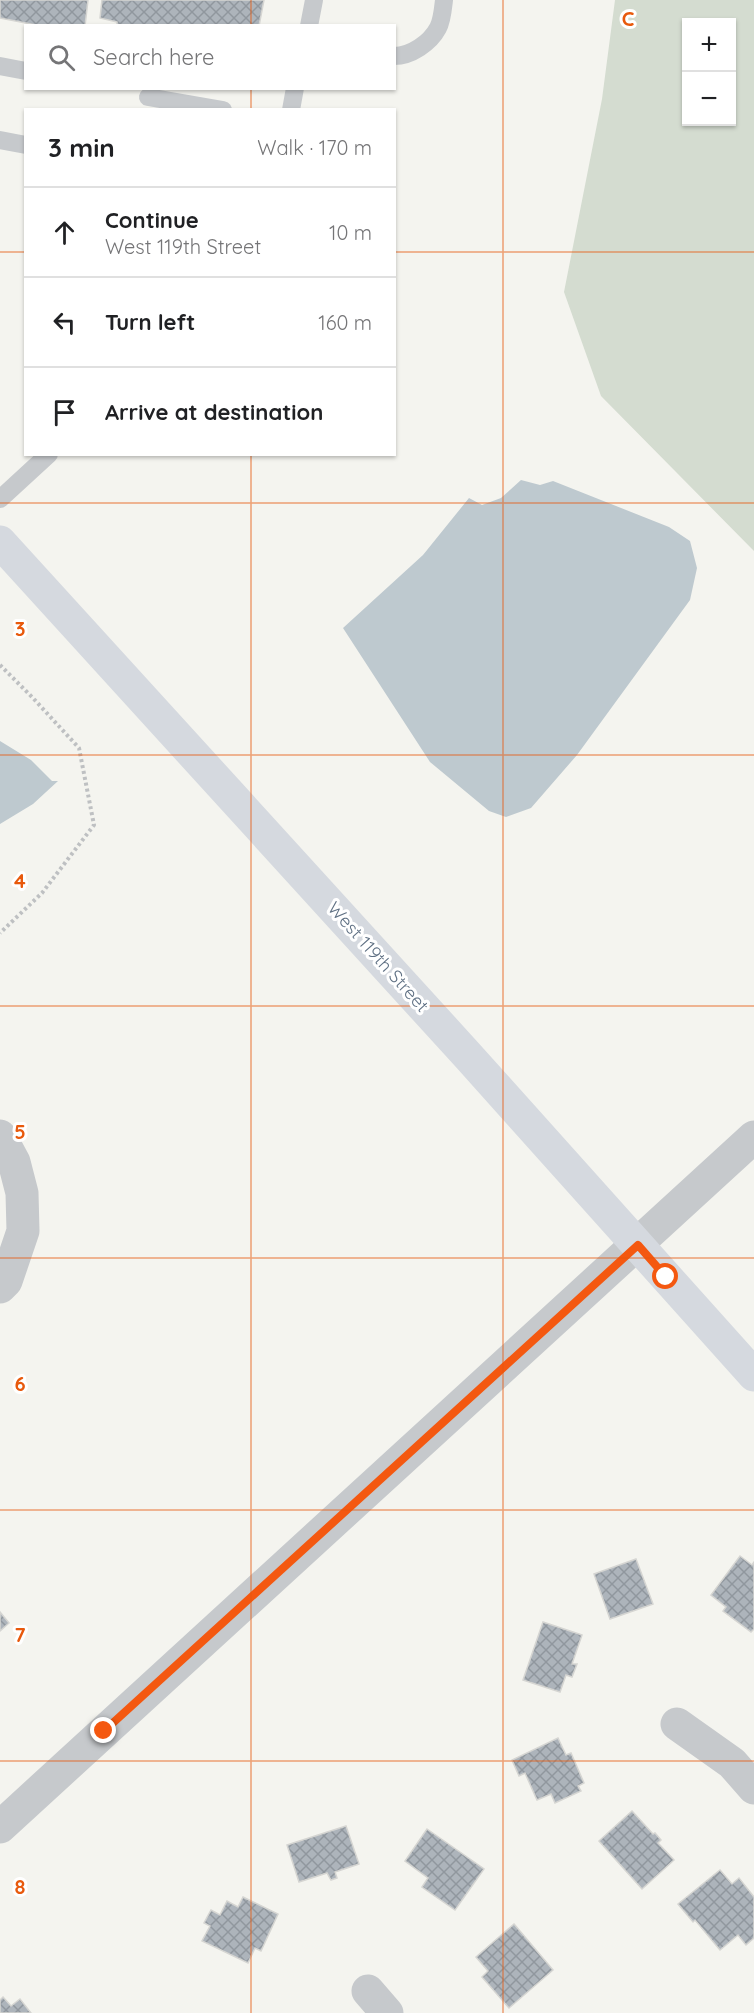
<!DOCTYPE html>
<html lang="en">
<head>
<meta charset="utf-8">
<style>
	body { margin:0; font-family:Quicksand,sans-serif; background:#f6f6f6; color:#202124 }
	.controls { position:absolute; right:18px; top:18px; display:grid; overflow:hidden; border-radius:0px; box-shadow:0 2px 4px #0004 }
	.controls button { width:54px; height:54px; display:grid; place-items:center; padding:0; border:0; border-bottom:2px solid #e0e0e0; background:#fff; color:#202124; font:30px sans-serif }
	.stop { position:absolute; width:18px; height:18px; margin:-14px; border:4px solid #f45810; border-radius:50%; background:#fff }
	.stop.end { background:#f45810; border-color:#fff; box-shadow:0 2px 6px #0008 }
	.list { margin:0; padding:0; list-style:none }
	h2 { display:flex; justify-content:space-between; align-items:center; height:78px; margin:0; padding:0 24px; font-size:26px }
	h2 small { font-size:20px; font-weight:400; color:#757577 }
	.list li { display:grid; grid-template-columns:39px 1fr auto; gap:18px; align-items:center; box-sizing:border-box; height:90px; padding:0 24px; border-top:2px solid #e0e0e0 }
	.list b { display:block; font-size:22px; white-space:nowrap }
	.list p { margin:0; font-size:20px; white-space:nowrap; color:#757577 }
	.list em { font-size:20px; font-style:normal; color:#757577 }
	.icon { flex:none; width:33px; height:33px; fill:none; stroke:currentColor; stroke-width:2; stroke-linecap:round; stroke-linejoin:round }
	.map { position:relative; flex:none; width:754px; height:2013px; overflow:hidden }
	.search { position:absolute; background:#fff; box-shadow:0 2px 4px #0004; left:24px; top:24px; width:372px; height:66px; display:flex; align-items:center; gap:15px; box-sizing:border-box; padding:0 21px; border-radius:0px; color:#757577; font-size:22px }
	.panel { position:absolute; background:#fff; box-shadow:0 2px 4px #0004; left:24px; top:108px; width:372px; height:348px; border-radius:0px }
	.map>svg:first-child { display:block }
	.green { fill:#d4dcd0; fill-rule:evenodd }
	.water { fill:#bec9cf }
	.building { fill:url(#building-cross-hatch); stroke:#d5d5d2; stroke-width:1.5 }
	.lines { fill:none; stroke-linecap:round; stroke-linejoin:round }
	.path { stroke:#bec0c2; stroke-width:4; stroke-dasharray:3 3; stroke-linecap:butt }
	.service { stroke:#c6c9cc; stroke-width:18 }
	.minor { stroke:#c6c9cc; stroke-width:33 }
	.tertiary { stroke:#c6c9cc; stroke-width:33 }
	.secondary { stroke:#d5d9df; stroke-width:33 }
	.route { stroke:#f45810; stroke-width:8 }
	.grid { fill:none; stroke:#e8590c; stroke-width:1.5; stroke-opacity:0.55 }
	.labels { text-anchor:middle; stroke-width:6; stroke-linejoin:round; paint-order:stroke }
	.street-label { font-size:18px; fill:#607184; stroke:#fff }
	.grid-label { font-size:20px; text-anchor:middle; font-weight:bold; fill:#e8590c; stroke:#fff; stroke-width:6; stroke-linejoin:round; paint-order:stroke }
</style>
</head>
<body>
<div class="map">
<svg width="754" height="2013" viewBox="0 0 754 2013">
	<defs>
		<pattern id="building-cross-hatch" width="8" height="8" patternUnits="userSpaceOnUse" patternTransform="scale(1.5)"><rect width="8" height="8" fill="#adb4bb"/><path d="M0 0l8 8M0 8l8-8" fill="none" stroke="#90979e"/></pattern>
	</defs>
	<rect width="100%" height="100%" fill="#f4f4ef"/>
	<path class="green" d="M615,0H754V551L601,396L564,292L602,99ZM686,22H732V122H686Z"/>
	<g class="water">
		<polygon points="521,480 540,485 553,481 669,527 690,541 697,568 690,600 577,755 531,808 506,817 489,811 430,762 343,628 423,555 469,498 482,505 501,498"/>
		<polygon points="0,741 31,760 52,781 58,781 33,804 0,824"/>
	</g>
	<g class="building">
		<polygon points="0,0 88,0 85,26 41,26 0,18"/>
		<polygon points="102,0 264,0 259,26 117,26 117,22 100,18"/>
		<polygon points="740,1556 752,1565 754,1562 754,1629 751,1632 723,1611 726,1607 711,1595"/>
		<polygon points="636,1559 653,1604 610,1619 594,1574"/>
		<polygon points="0,1612 9,1623 0,1631"/>
		<polygon points="543,1622 582,1635 572,1664 577,1664 572,1677 566,1675 560,1692 523,1680"/>
		<polygon points="558,1738 566,1755 571,1753 584,1783 578,1786 581,1791 555,1803 551,1794 537,1800 525,1773 519,1776 512,1760"/>
		<polygon points="632,1811 653,1834 655,1833 661,1840 658,1843 674,1860 642,1889 599,1841"/>
		<polygon points="346,1826 359,1864 335,1872 337,1878 331,1880 327,1873 299,1882 287,1845"/>
		<polygon points="427,1829 484,1869 455,1910 422,1887 428,1878 405,1861"/>
		<polygon points="720,1870 732,1884 739,1878 754,1897 754,1938 746,1945 738,1935 720,1950 695,1920 693,1922 678,1904"/>
		<polygon points="243,1897 278,1914 261,1951 255,1948 248,1963 202,1941 210,1926 204,1923 211,1910 220,1915 227,1901 238,1907"/>
		<polygon points="514,1924 553,1970 509,2008 482,1977 488,1971 476,1957"/>
		<polygon points="3,1997 11,2006 20,1999 31,2013 0,2013 0,2000"/>
	</g>
	<g class="lines">
		<polyline class="path" points="0,665 32,697 79,748 94,825 42,893 0,933"/>
		<g class="service">
			<polyline points="309,26 314,0"/>
			<path d="M394,56C411,56 430,43 438,28C442,21 443,9 444,0"/>
			<polyline points="0,66 26,71"/>
			<polyline points="148,97 223,110"/>
			<polyline points="291,110 295,88"/>
			<polyline points="0,140 26,145"/>
			<polyline points="0,499 49,454"/>
		</g>
		<g class="minor">
			<polyline points="0,1136 14,1162 22,1193 23,1231 6,1281 0,1287"/>
			<polyline points="677,1724 732,1763 754,1788"/>
			<polyline points="368,1991 387,2013"/>
		</g>
		<polyline class="tertiary" points="0,1827 754,1137"/>
		<polyline class="secondary" points="0,542 469,1057 754,1375"/>
	</g>
	<g class="lines">
		<polyline class="route" points="104,1731 638,1245 666,1277"/>
	</g>
	<path class="grid" d="M251,0V26M503,0V2013M251,88V110M0,252H26M394,252H754M251,454V2013M0,503H754M0,755H754M0,1006H754M0,1258H754M0,1510H754M0,1761H754"/>
	<g class="labels">
		<g class="street-label">
			<text transform="translate(378 957) rotate(48)" y="6">West 119th Street</text>
		</g>
	</g>
	<g class="grid-label">
		<text x="628" y="26">C</text>
		<text x="20" y="636">3</text>
		<text x="20" y="888">4</text>
		<text x="20" y="1139">5</text>
		<text x="20" y="1391">6</text>
		<text x="20" y="1642">7</text>
		<text x="20" y="1894">8</text>
	</g>
</svg>
<div class="controls">
<button>+</button>
<button>−</button>
</div>
<div class="stop" style="left:666px;top:1277px"></div>
<div class="stop end" style="left:104px;top:1731px"></div>
<div class="search"><svg class="icon" aria-label="search" viewBox="0 0 24 24"><circle cx="10" cy="10" r="6"/><path d="M15 15l6 6"/></svg>Search here</div>
<section class="panel">
<h2>3 min<small>Walk · 170 m</small></h2>
<ul class="list">
<li><svg class="icon" aria-label="ahead" viewBox="0 0 24 24"><path d="M12 20V5M6 11l6-6 6 6"/></svg><div><b>Continue</b><p>West 119th Street</p></div><em>10 m</em></li>
<li><svg class="icon" aria-label="left" viewBox="0 0 24 24"><path d="M17 20v-9H6M10 6l-5 5 5 5"/></svg><div><b>Turn left</b></div><em>160 m</em></li>
<li><svg class="icon" aria-label="arrive" viewBox="0 0 24 24"><path d="M6 21V4h12l-3 4 3 4H6"/></svg><div><b>Arrive at destination</b></div></li>
</ul>
</section>
</div>
</body>
</html>
